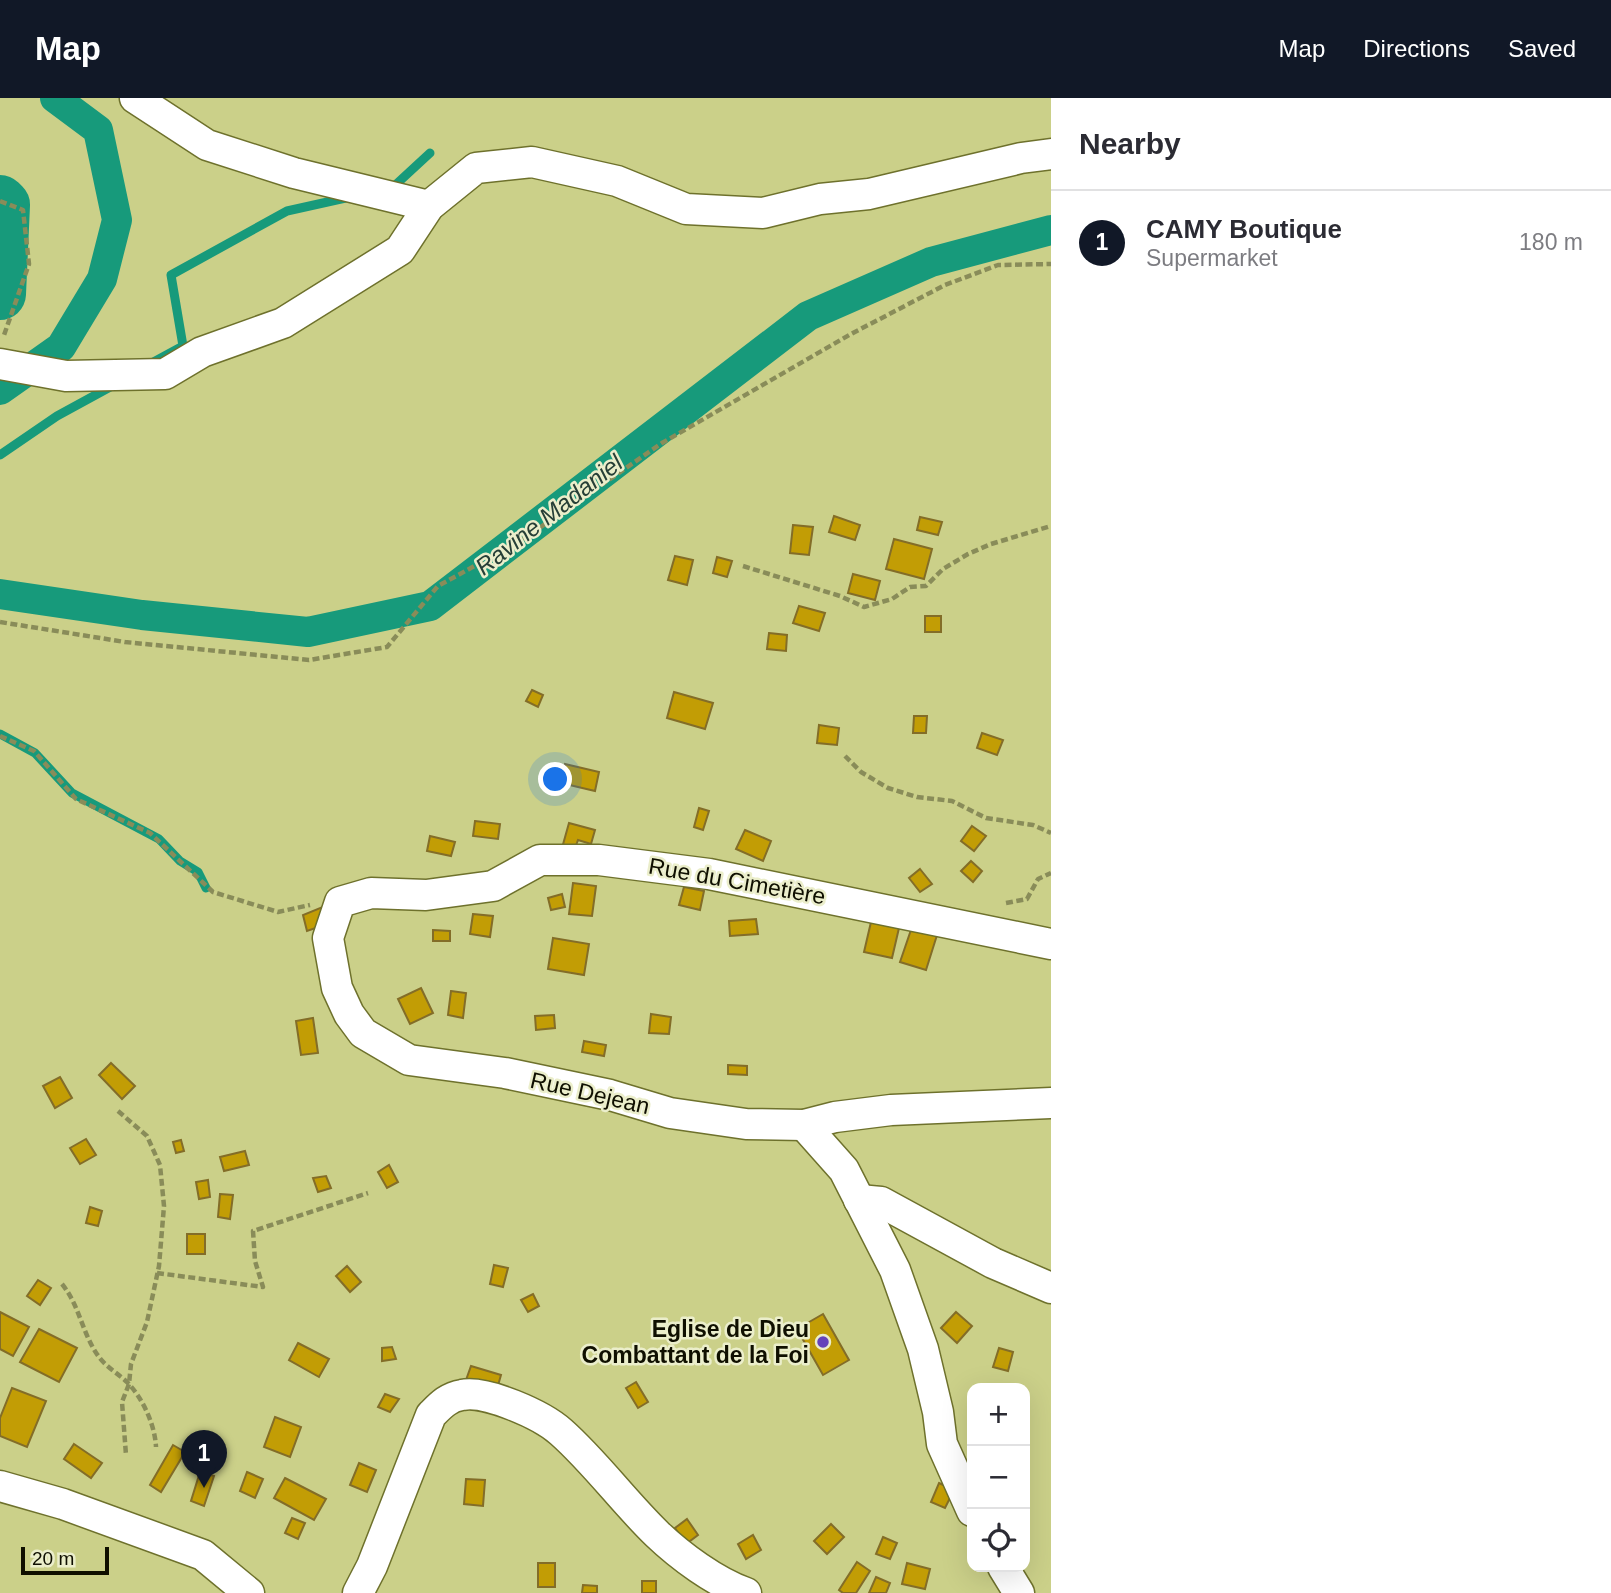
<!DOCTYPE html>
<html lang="en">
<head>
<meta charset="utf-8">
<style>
	body { margin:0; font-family:Arial,sans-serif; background:#f2f2f3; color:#2b2b33 }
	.controls { position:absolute; right:21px; bottom:21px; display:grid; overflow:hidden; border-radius:14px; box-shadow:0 7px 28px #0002 }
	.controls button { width:63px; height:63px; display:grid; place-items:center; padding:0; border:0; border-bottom:2px solid #e1e1e2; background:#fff; color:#2b2b33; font:35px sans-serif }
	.scale { position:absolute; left:21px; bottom:18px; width:88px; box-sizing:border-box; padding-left:7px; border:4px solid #0f0f00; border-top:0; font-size:19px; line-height:24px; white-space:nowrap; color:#0f0f00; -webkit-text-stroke:5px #ebeecb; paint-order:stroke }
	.you { position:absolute; left:556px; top:682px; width:24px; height:24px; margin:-18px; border:5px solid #fff; border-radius:50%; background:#1a73e8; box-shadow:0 0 0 10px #1a73e833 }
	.badge { display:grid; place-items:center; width:46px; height:46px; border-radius:50%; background:#111827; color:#fff; font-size:23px; font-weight:700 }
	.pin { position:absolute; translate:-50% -58px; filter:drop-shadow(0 2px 4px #0008) }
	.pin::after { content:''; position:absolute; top:37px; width:24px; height:21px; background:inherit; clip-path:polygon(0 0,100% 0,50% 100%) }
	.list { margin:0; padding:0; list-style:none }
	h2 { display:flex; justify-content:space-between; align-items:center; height:91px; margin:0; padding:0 28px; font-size:30px }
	h2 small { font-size:23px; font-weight:400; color:#7c7c81 }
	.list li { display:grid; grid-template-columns:46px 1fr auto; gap:21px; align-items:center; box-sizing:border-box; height:105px; padding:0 28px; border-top:2px solid #e1e1e2 }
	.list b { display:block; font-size:26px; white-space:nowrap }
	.list p { margin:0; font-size:23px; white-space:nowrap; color:#7c7c81 }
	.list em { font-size:23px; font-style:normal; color:#7c7c81 }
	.icon { flex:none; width:38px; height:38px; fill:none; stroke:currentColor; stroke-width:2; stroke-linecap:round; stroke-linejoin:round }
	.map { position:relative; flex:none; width:1051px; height:1495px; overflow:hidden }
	header { display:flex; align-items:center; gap:42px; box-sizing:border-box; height:98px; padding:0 35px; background:#111827; color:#fff }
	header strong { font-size:33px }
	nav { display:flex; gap:38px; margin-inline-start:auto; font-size:24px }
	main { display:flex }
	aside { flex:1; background:#fff }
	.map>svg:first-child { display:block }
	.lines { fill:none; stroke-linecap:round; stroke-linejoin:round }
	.stream { stroke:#179a7b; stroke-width:9 }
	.canal { stroke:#179a7b; stroke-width:30 }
	.river { stroke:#179a7b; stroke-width:52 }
	.building { fill:#c29d05; stroke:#836d28; stroke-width:2 }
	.minor-casing { stroke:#6e712c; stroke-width:33 }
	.path { stroke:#898c59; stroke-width:4.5; stroke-dasharray:7 3.5; stroke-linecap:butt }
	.minor { stroke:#fff; stroke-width:30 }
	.poi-dot { fill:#6442ba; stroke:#ebeecb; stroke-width:2.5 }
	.labels { text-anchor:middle; stroke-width:5; stroke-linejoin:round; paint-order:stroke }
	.street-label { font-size:23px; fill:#0f0f00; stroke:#ebeecb }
	.poi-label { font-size:23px; font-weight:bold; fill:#0f0f00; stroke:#ebeecb; text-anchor:end }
	.water-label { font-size:24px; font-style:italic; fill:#263f37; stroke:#ebeecb }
</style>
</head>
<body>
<header>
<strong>Map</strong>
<nav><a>Map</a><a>Directions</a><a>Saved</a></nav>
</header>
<main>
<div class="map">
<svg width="1051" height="1495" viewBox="0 0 1051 1495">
	<rect width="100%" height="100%" fill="#cbd089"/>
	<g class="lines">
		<g class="stream">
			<polyline points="391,91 430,55"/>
			<polyline points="148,267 183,248 171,177 287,113 350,99"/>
			<polyline points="0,357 57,318 112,288"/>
			<polyline points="0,636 35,655 72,695 159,741 180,763 198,774 206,790"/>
		</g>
		<g class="canal">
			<polyline points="0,292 61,249 102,181 117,122 98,32 55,0"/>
			<polyline points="0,496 142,517 308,534 430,508 808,218 931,164 1051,132"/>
		</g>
		<polyline class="river" points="0,103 4,107 0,196"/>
	</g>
	<g class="building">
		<polygon points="834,418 860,427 855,442 829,434"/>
		<polygon points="920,419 942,424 938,437 917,432"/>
		<polygon points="793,427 813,429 809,457 790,455"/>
		<polygon points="894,441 932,451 924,481 886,471"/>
		<polygon points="675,458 693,462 687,487 668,482"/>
		<polygon points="717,459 732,463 727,479 713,475"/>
		<polygon points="853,476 880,483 875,502 848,495"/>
		<polygon points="799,508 825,515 819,533 793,525"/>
		<rect x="925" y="518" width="16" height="16"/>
		<polygon points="769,535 787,537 786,553 767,551"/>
		<polygon points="532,592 543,597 538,609 526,603"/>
		<polygon points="674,594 713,605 705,631 667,620"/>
		<polygon points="914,618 927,618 926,635 913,635"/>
		<polygon points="819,627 839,630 837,647 817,645"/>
		<polygon points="982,635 1003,642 997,657 977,650"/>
		<polygon points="565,666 599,674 595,693 561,685"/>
		<polygon points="699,710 709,713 703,732 694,729"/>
		<polygon points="475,723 500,726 498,741 473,738"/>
		<polygon points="569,725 595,732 591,746 578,742 574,753 562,750"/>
		<polygon points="972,728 986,738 974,753 961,743"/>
		<polygon points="745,732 771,743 763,763 736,751"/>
		<polygon points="430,738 455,744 451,758 427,753"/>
		<polygon points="971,763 982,773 973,784 961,773"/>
		<polygon points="920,771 932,786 920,794 909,780"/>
		<polygon points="573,785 596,788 592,818 569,816"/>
		<polygon points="684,789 704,793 700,812 679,807"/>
		<polygon points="562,796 565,809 551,812 548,800"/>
		<polygon points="325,808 330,825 307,833 303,817"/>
		<polygon points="473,816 493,818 490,839 470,836"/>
		<polygon points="756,821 758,836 730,838 729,823"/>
		<polygon points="871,824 899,830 892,860 864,854"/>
		<polygon points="913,826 938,834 926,872 900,864"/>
		<polygon points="433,832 450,833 450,843 433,843"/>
		<polygon points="553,840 589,846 584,877 548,871"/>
		<polygon points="421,890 433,915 410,926 398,901"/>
		<polygon points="451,893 466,895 463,920 448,917"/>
		<polygon points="651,916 671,919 669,936 649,935"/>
		<polygon points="554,917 555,930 536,932 535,918"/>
		<polygon points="313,920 318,955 301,957 296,923"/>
		<polygon points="584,943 606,947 604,958 582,954"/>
		<polygon points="111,965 135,988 122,1001 99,977"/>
		<polygon points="728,967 747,968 747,977 728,976"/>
		<polygon points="60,979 72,1000 55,1010 43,988"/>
		<polygon points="86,1041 96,1057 80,1066 70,1050"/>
		<polygon points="181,1042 184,1053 176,1055 173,1044"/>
		<polygon points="245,1053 249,1067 224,1073 220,1059"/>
		<polygon points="389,1067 398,1084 387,1090 378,1074"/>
		<polygon points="326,1078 331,1090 318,1094 313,1080"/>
		<polygon points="208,1082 210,1099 199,1101 196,1084"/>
		<polygon points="220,1096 233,1097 230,1121 218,1119"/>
		<polygon points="90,1109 102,1113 98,1128 86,1125"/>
		<rect x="187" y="1136" width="18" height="20"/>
		<polygon points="494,1167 508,1170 503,1189 490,1186"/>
		<polygon points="347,1168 361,1184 350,1194 336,1178"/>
		<polygon points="38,1182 51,1190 40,1207 27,1198"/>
		<polygon points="533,1196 539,1208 528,1214 521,1202"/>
		<polygon points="0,1214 29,1229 13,1258 0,1251"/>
		<polygon points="956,1214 972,1228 957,1245 941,1230"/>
		<polygon points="823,1216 849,1262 823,1277 797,1231"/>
		<polygon points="39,1231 77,1250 59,1284 20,1264"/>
		<polygon points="298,1245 329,1261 319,1279 289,1262"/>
		<polygon points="392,1249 396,1261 382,1263 382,1250"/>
		<polygon points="999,1250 1013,1254 1008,1273 993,1269"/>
		<polygon points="471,1268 501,1277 497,1291 466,1282"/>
		<polygon points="636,1284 648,1304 638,1310 626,1290"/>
		<polygon points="12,1290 46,1303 27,1349 0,1338 0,1320"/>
		<polygon points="385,1296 399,1301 390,1314 378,1309"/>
		<polygon points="275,1319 301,1329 290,1359 264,1349"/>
		<polygon points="74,1346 102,1365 91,1380 64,1361"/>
		<polygon points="173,1347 185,1354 161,1394 150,1387"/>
		<polygon points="359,1365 376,1372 367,1394 350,1387"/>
		<polygon points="200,1374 214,1378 204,1408 191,1403"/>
		<polygon points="247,1374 263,1381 255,1400 240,1393"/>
		<polygon points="285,1380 326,1401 314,1422 274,1400"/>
		<polygon points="466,1381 485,1382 483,1408 464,1406"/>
		<polygon points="939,1385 954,1392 945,1410 931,1404"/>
		<polygon points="292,1420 305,1425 298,1441 285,1435"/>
		<polygon points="687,1421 698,1437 686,1446 675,1430"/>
		<polygon points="831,1426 844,1439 827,1456 814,1443"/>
		<polygon points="753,1437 761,1452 746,1461 738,1446"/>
		<polygon points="883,1439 897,1445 890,1461 876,1456"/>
		<polygon points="857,1464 870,1473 856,1495 843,1495 839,1492"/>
		<rect x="538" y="1465" width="17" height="24"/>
		<polygon points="907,1465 930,1471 925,1491 902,1486"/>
		<polygon points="876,1479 890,1485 886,1495 869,1495"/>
		<rect x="642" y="1483" width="14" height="12"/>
		<polygon points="583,1487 597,1488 597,1495 582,1495"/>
	</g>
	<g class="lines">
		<g class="minor-casing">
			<g id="minor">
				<polyline points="135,0 207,47 294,75 429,108"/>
				<polyline points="0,266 66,278 165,276 202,254 283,225 400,152 429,108 476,70 532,64 617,83 686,111 763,115 820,101 869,96 1021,60 1051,56"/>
				<polyline points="1051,846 709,776 599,762 540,762 493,788 426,797 371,795 340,804 328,840 337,890 349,916 363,935 409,962 505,975 610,997 670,1015 746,1026 804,1027 835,1019 891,1012 1051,1005"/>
				<polyline points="804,1027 844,1072 895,1172 923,1251 938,1314 942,1346 972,1413"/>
				<polyline points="859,1102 881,1104 993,1165 1051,1190"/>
				<polyline points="0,1388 63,1406 203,1457 249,1495"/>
				<polyline points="1003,1469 1019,1495"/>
				<path d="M358,1495L372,1468L431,1317C440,1308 448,1299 462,1297C486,1292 542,1317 561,1334C595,1364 623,1403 657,1436C680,1458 715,1484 746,1495"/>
			</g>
		</g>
		<g class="path">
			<polyline points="0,103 23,112 29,166 3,240"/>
			<polyline points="743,468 840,498 864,509 892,501 910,489 926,488 943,471 968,456 991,446 1051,428"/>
			<polyline points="0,524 125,544 309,562 387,549 438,488 522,442 662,345 851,236 945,187 998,167 1051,166"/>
			<polyline points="0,638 34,653 76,701 150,735 213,794 278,814 310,807"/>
			<polyline points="845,658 861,674 888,690 917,699 952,703 986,720 1033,727 1051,735"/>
			<polyline points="1006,805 1027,801 1038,781 1051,775"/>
			<polyline points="118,1013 147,1038 160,1067 164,1108 159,1168 147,1224 131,1266 129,1286 122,1304 126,1357"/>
			<polyline points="157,1175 263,1189 255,1163 253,1133 368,1095"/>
			<path d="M62,1186C80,1208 82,1236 99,1259C106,1269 119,1276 128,1285C143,1301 155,1327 156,1349"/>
		</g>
		<use href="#minor" class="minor"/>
	</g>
	<circle class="poi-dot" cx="823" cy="1244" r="7"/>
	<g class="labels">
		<g class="street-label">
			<text transform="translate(737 783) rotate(10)" y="8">Rue du Cimetière</text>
			<text transform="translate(590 995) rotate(13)" y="8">Rue Dejean</text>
		</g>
		<g class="poi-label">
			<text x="809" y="1239">Eglise de Dieu<tspan x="809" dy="26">Combattant de la Foi</tspan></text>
		</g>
		<g class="water-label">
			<text transform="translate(549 417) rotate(-38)" y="8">Ravine Madaniel</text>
		</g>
	</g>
</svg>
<div class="controls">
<button>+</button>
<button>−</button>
<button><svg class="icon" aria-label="locate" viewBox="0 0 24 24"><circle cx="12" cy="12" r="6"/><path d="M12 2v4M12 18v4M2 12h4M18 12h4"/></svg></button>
</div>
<div class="scale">20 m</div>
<div class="you"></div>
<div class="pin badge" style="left:204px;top:1390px">1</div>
</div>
<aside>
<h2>Nearby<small></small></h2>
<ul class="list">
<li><span class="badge">1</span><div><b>CAMY Boutique</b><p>Supermarket</p></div><em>180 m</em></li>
</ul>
</aside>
</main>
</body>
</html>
